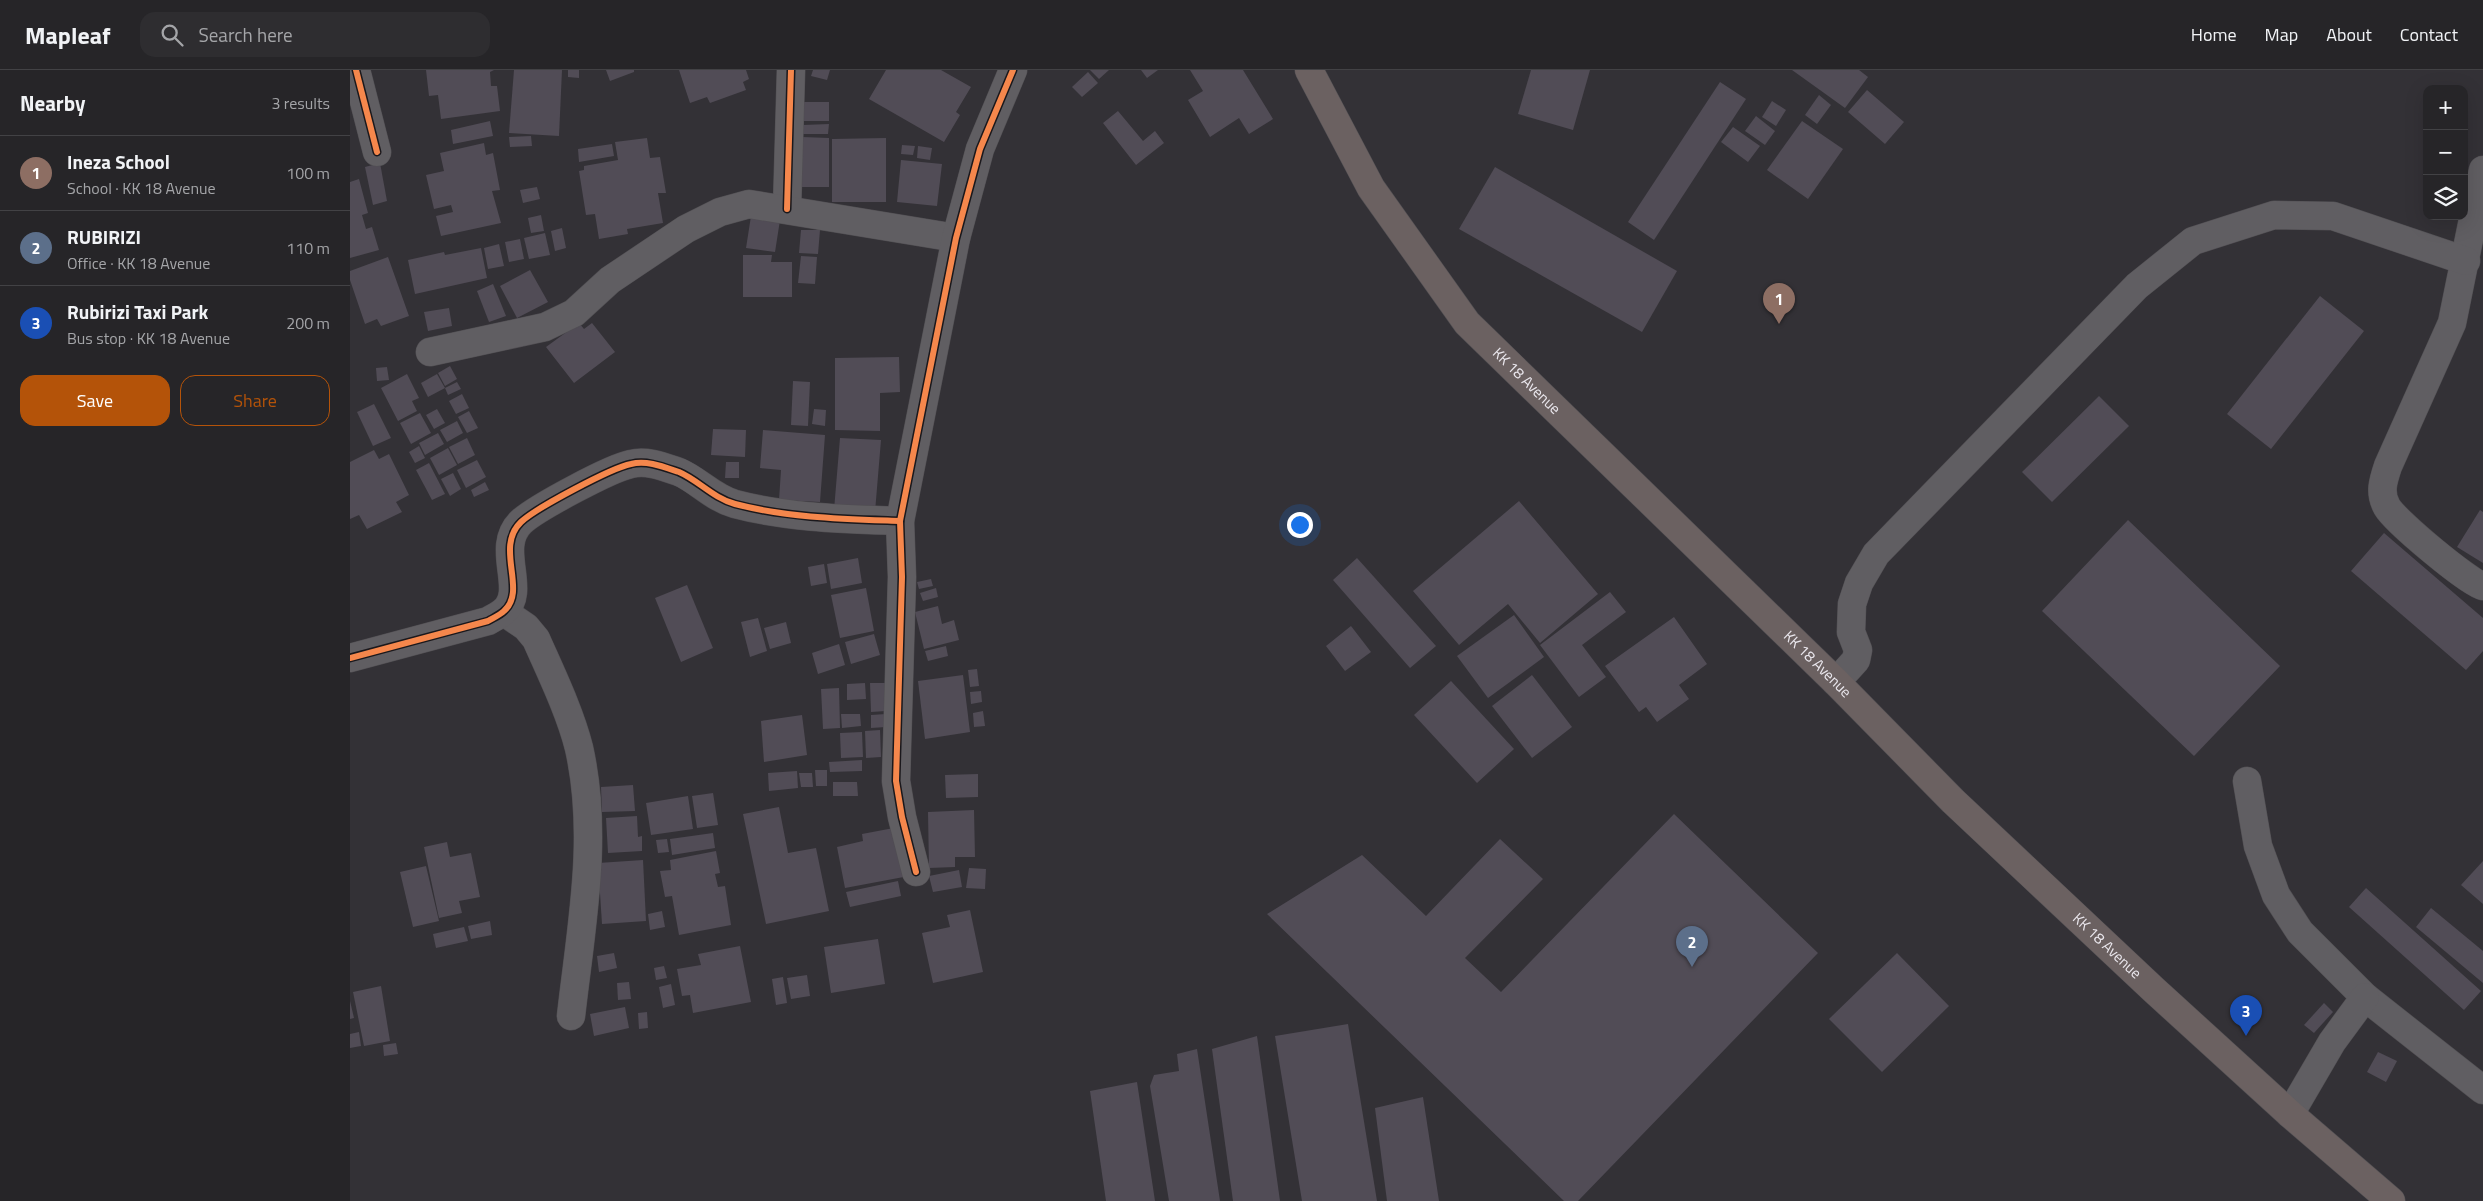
<!DOCTYPE html>
<html lang="en">
<head>
<meta charset="utf-8">
<style>
	body { margin:0; font-family:"Titillium Web",sans-serif; background:#2e2d30; color:#f1f3f6 }
	.controls { position:absolute; right:15px; top:15px; display:grid; overflow:hidden; border-radius:10px; box-shadow:0 5px 20px #0002 }
	.controls button { width:45px; height:45px; display:grid; place-items:center; padding:0; border:0; border-bottom:1px solid #424245; background:#262528; color:#f1f3f6; font:25px sans-serif }
	.you { position:absolute; left:949px; top:454px; width:18px; height:18px; margin:-12px; border:4px solid #fff; border-radius:50%; background:#1a73e8; box-shadow:0 0 0 8px #1a73e833 }
	.badge { display:grid; place-items:center; width:32px; height:32px; border-radius:50%; background:#b45309; color:#fff; font-size:16px; font-weight:700 }
	.pin { position:absolute; translate:-50% -41px; filter:drop-shadow(0 1px 2px #0008) }
	.pin::after { content:''; position:absolute; top:26px; width:18px; height:15px; background:inherit; clip-path:polygon(0 0,100% 0,50% 100%) }
	.list { margin:0; padding:0; list-style:none }
	h2 { display:flex; justify-content:space-between; align-items:center; height:65px; margin:0; padding:0 20px; font-size:21px }
	h2 small { font-size:16px; font-weight:400; color:#a4a5a8 }
	.list li { display:grid; grid-template-columns:32px 1fr auto; gap:15px; align-items:center; box-sizing:border-box; height:75px; padding:0 20px; border-top:1px solid #424245 }
	.list b { display:block; font-size:19px; white-space:nowrap }
	.list p { margin:0; font-size:16px; white-space:nowrap; color:#a4a5a8 }
	.list em { font-size:16px; font-style:normal; color:#a4a5a8 }
	.actions { display:flex; gap:10px; padding:15px 20px }
	.actions a { flex:1; padding:11px 0; border:1px solid #b45309; border-radius:15px; text-align:center; font-size:18px; color:#b45309 }
	.actions .main { background:#b45309; color:#fff }
	.icon { flex:none; width:28px; height:28px; fill:none; stroke:currentColor; stroke-width:2; stroke-linecap:round; stroke-linejoin:round }
	.map { position:relative; flex:none; width:2133px; height:1131px; overflow:hidden }
	header { display:flex; align-items:center; gap:30px; box-sizing:border-box; height:70px; padding:0 25px; background:#262528; border-bottom:1px solid #424245 }
	header strong { font-size:24px }
	nav { display:flex; gap:28px; margin-inline-start:auto; font-size:18px }
	.search { width:350px; height:45px; background:#2e2d30; display:flex; align-items:center; gap:12px; box-sizing:border-box; padding:0 18px; border-radius:15px; color:#a4a5a8; font-size:19px }
	main { display:flex }
	aside { flex:1; background:#262528 }
	.map>svg:first-child { display:block }
	.building { fill:#514c56 }
	.lines { fill:none; stroke-linecap:round; stroke-linejoin:round }
	.minor-casing { stroke:#514f53; stroke-width:29 }
	.major-casing { stroke:#514f53; stroke-width:29 }
	.minor { stroke:#605e62; stroke-width:28 }
	.major { stroke:#6b6161; stroke-width:28 }
	.cycleway-casing { stroke:#1a181c; stroke-width:9 }
	.cycleway { stroke:#f5874c; stroke-width:6 }
	.labels { text-anchor:middle; stroke-width:4.5; stroke-linejoin:round; paint-order:stroke }
	.street-label { font-size:15px; fill:#eae7ed; stroke:#1a181c }
</style>
</head>
<body>
<header>
<strong>Mapleaf</strong>
<div class="search"><svg class="icon" aria-label="search" viewBox="0 0 24 24"><circle cx="10" cy="10" r="6"/><path d="M15 15l6 6"/></svg>Search here</div>
<nav><a>Home</a><a>Map</a><a>About</a><a>Contact</a></nav>
</header>
<main>
<aside>
<h2>Nearby<small>3 results</small></h2>
<ul class="list">
<li><span class="badge" style="background:#8d6e63">1</span><div><b>Ineza School</b><p>School · KK 18 Avenue</p></div><em>100 m</em></li>
<li><span class="badge" style="background:#5c6f8a">2</span><div><b>RUBIRIZI</b><p>Office · KK 18 Avenue</p></div><em>110 m</em></li>
<li><span class="badge" style="background:#1a4fb4">3</span><div><b>Rubirizi Taxi Park</b><p>Bus stop · KK 18 Avenue</p></div><em>200 m</em></li>
</ul>
<div class="actions"><a class="main">Save</a><a>Share</a></div>
</aside>
<div class="map">
<svg width="2133" height="1131" viewBox="0 0 2133 1131">
	<rect width="100%" height="100%" fill="#333136"/>
	<g class="building">
		<polygon points="76,0 144,0 140,2 141,16 147,16 150,41 91,49 88,25 79,26"/>
		<polygon points="164,0 212,0 209,66 159,63"/>
		<polygon points="218,0 229,0 229,8 218,7"/>
		<polygon points="256,0 284,0 284,2 260,11"/>
		<polygon points="329,0 396,0 399,9 393,12 396,20 360,33 357,27 340,33"/>
		<polygon points="463,0 480,0 477,10 461,6"/>
		<polygon points="536,0 591,0 621,17 606,42 610,45 594,72 519,29"/>
		<polygon points="740,0 759,0 749,9"/>
		<polygon points="791,0 808,0 797,8"/>
		<polygon points="840,0 893,0 923,49 899,64 889,48 860,67 838,30 853,21"/>
		<polygon points="1181,0 1240,0 1223,60 1168,44"/>
		<polygon points="1442,0 1509,0 1518,7 1495,38"/>
		<polygon points="738,2 748,13 732,27 722,17"/>
		<polygon points="1370,12 1396,29 1304,170 1278,152"/>
		<polygon points="1517,20 1554,52 1535,74 1498,42"/>
		<polygon points="1469,25 1481,35 1467,54 1455,45"/>
		<polygon points="1422,31 1436,40 1426,56 1412,47"/>
		<rect x="453" y="32" width="26" height="19"/>
		<polygon points="768,41 793,71 805,61 814,73 786,95 753,53"/>
		<polygon points="1406,46 1425,61 1415,75 1395,61"/>
		<polygon points="140,51 143,66 103,74 101,60"/>
		<polygon points="1452,51 1493,79 1458,129 1417,100"/>
		<polygon points="479,54 478,64 453,64 453,55"/>
		<polygon points="1383,57 1410,76 1398,92 1371,72"/>
		<polygon points="181,66 182,76 160,77 159,67"/>
		<polygon points="452,67 479,68 479,117 451,117"/>
		<polygon points="297,68 300,88 310,87 316,123 308,123 313,153 277,159 278,164 249,169 245,144 236,145 229,101 234,100 234,96 268,90 265,72"/>
		<polygon points="536,68 536,132 482,132 482,69"/>
		<polygon points="134,73 136,85 143,83 150,120 142,121 151,153 91,166 86,146 103,142 101,135 84,139 76,105 94,101 90,83"/>
		<polygon points="262,74 264,86 229,92 228,79"/>
		<polygon points="552,75 565,76 563,85 551,84"/>
		<polygon points="568,76 582,78 580,90 567,88"/>
		<polygon points="551,90 592,94 587,136 547,132"/>
		<polygon points="30,93 37,131 23,135 15,97"/>
		<polygon points="1145,97 1327,201 1292,262 1109,159"/>
		<polygon points="9,109 18,143 12,145 16,159 22,157 29,180 0,188 0,112"/>
		<polygon points="187,117 190,129 173,133 170,120"/>
		<polygon points="191,145 194,161 181,163 178,148"/>
		<polygon points="401,146 430,150 425,182 396,178"/>
		<polygon points="212,158 216,178 205,181 201,161"/>
		<polygon points="451,160 470,160 468,184 449,183"/>
		<polygon points="195,163 200,185 179,189 174,168"/>
		<polygon points="170,169 174,189 159,192 155,172"/>
		<polygon points="149,174 154,196 138,199 134,178"/>
		<polygon points="131,178 137,208 65,224 58,190 94,182 95,185"/>
		<polygon points="393,185 422,185 421,192 442,192 442,227 393,227"/>
		<polygon points="451,186 467,187 465,214 448,213"/>
		<polygon points="38,187 59,246 31,256 27,249 15,254 0,210 0,201"/>
		<polygon points="180,200 198,232 167,248 150,216"/>
		<polygon points="143,214 156,246 139,252 127,221"/>
		<polygon points="1970,226 2014,261 1921,379 1877,344"/>
		<polygon points="99,238 102,256 78,261 74,242"/>
		<polygon points="229,253 234,259 242,253 265,282 224,313 196,277"/>
		<polygon points="549,287 550,322 530,323 530,361 485,360 485,288"/>
		<polygon points="100,296 107,309 95,316 88,303"/>
		<polygon points="37,297 39,310 27,311 26,298"/>
		<polygon points="57,304 69,328 62,331 67,341 48,351 31,318"/>
		<polygon points="87,304 95,318 78,327 71,313"/>
		<polygon points="443,311 460,312 458,356 441,355"/>
		<polygon points="107,312 111,319 98,325 95,318"/>
		<polygon points="112,324 119,338 106,344 99,331"/>
		<polygon points="1749,326 1779,356 1702,432 1672,402"/>
		<polygon points="24,334 41,368 23,376 7,342"/>
		<polygon points="87,339 95,353 84,359 76,345"/>
		<polygon points="464,339 476,340 475,356 462,354"/>
		<polygon points="119,341 128,358 117,363 108,347"/>
		<polygon points="70,343 81,363 61,374 50,353"/>
		<polygon points="107,351 113,363 97,372 90,360"/>
		<polygon points="363,359 396,360 395,387 361,385"/>
		<polygon points="413,360 475,365 470,432 429,430 431,400 410,398"/>
		<polygon points="88,363 94,374 75,385 69,373"/>
		<polygon points="117,368 125,385 108,394 99,377"/>
		<polygon points="490,368 531,370 525,442 484,440"/>
		<polygon points="69,376 75,388 65,393 59,382"/>
		<polygon points="98,378 107,395 89,405 80,388"/>
		<polygon points="24,380 29,389 39,384 59,425 46,432 52,442 17,459 9,445 0,449 0,392"/>
		<polygon points="127,390 136,407 116,418 107,400"/>
		<polygon points="376,392 389,392 389,408 375,408"/>
		<polygon points="79,393 95,424 82,430 66,400"/>
		<polygon points="103,403 111,419 100,426 91,409"/>
		<polygon points="135,412 139,420 124,427 121,420"/>
		<polygon points="1169,431 1248,524 1190,573 1158,534 1109,575 1063,521"/>
		<polygon points="2130,440 2133,442 2133,493 2107,477"/>
		<polygon points="1778,450 1930,596 1844,686 1692,541"/>
		<polygon points="2034,463 2133,548 2133,581 2116,600 2001,501"/>
		<polygon points="508,488 512,513 481,519 477,494"/>
		<polygon points="1007,488 1086,576 1060,598 983,510"/>
		<polygon points="474,494 477,513 461,516 458,497"/>
		<polygon points="581,509 583,516 569,519 567,512"/>
		<polygon points="337,515 363,578 331,592 305,528"/>
		<polygon points="516,518 524,561 490,568 481,525"/>
		<polygon points="586,518 588,527 573,531 570,523"/>
		<polygon points="1260,522 1276,542 1232,575 1256,607 1229,627 1190,575"/>
		<polygon points="588,536 592,554 604,550 609,570 574,579 565,542"/>
		<polygon points="1164,545 1194,587 1138,628 1107,586"/>
		<polygon points="1324,547 1357,594 1329,615 1339,629 1307,652 1296,637 1289,642 1255,596"/>
		<polygon points="408,548 417,581 400,587 391,552"/>
		<polygon points="436,552 441,573 420,579 414,558"/>
		<polygon points="1001,556 1021,582 995,601 976,576"/>
		<polygon points="524,564 530,585 501,594 495,572"/>
		<polygon points="489,574 495,595 468,604 462,583"/>
		<polygon points="596,576 598,586 578,591 575,581"/>
		<polygon points="627,599 629,616 620,617 618,600"/>
		<polygon points="613,605 620,662 575,669 568,611"/>
		<polygon points="1182,605 1222,657 1182,688 1142,636"/>
		<polygon points="1101,611 1164,679 1127,713 1064,645"/>
		<polygon points="515,613 516,629 497,630 497,614"/>
		<polygon points="520,613 535,613 536,641 521,642"/>
		<polygon points="489,618 490,658 473,659 471,619"/>
		<polygon points="631,621 632,632 621,634 620,622"/>
		<polygon points="633,641 635,656 624,657 623,643"/>
		<polygon points="491,644 510,644 511,656 492,658"/>
		<polygon points="536,644 536,657 521,658 521,645"/>
		<polygon points="452,645 457,685 414,692 411,651"/>
		<polygon points="530,660 531,687 516,688 515,661"/>
		<polygon points="512,662 513,687 491,688 490,663"/>
		<polygon points="512,690 512,701 480,702 479,692"/>
		<polygon points="465,700 477,700 477,716 466,716"/>
		<polygon points="447,701 448,718 419,721 418,703"/>
		<polygon points="449,703 462,703 463,717 451,717"/>
		<polygon points="628,704 628,727 596,728 595,705"/>
		<polygon points="483,712 507,712 508,726 483,726"/>
		<polygon points="283,715 285,741 252,742 251,717"/>
		<polygon points="363,723 368,755 347,758 342,726"/>
		<polygon points="338,726 343,759 301,765 296,733"/>
		<polygon points="429,737 438,783 466,778 479,841 416,854 393,744"/>
		<polygon points="624,740 625,787 605,787 605,797 579,798 578,742"/>
		<polygon points="1324,744 1468,883 1228,1131 1214,1131 917,844 1012,785 1076,846 1150,769 1193,809 1115,888 1151,922"/>
		<polygon points="287,746 288,767 292,766 292,781 258,783 256,748"/>
		<polygon points="549,757 559,806 495,818 487,777 513,771 512,764"/>
		<polygon points="363,763 365,778 322,785 320,769"/>
		<polygon points="317,769 319,782 308,783 306,770"/>
		<polygon points="97,772 100,787 121,783 130,827 109,831 112,843 89,848 74,777"/>
		<polygon points="366,781 370,803 365,804 368,817 375,816 381,855 329,865 322,826 315,827 310,801 321,800 320,790"/>
		<polygon points="293,790 296,851 252,854 248,793"/>
		<polygon points="2133,791 2133,834 2111,815"/>
		<polygon points="76,796 89,851 63,857 50,802"/>
		<polygon points="619,798 636,799 635,819 616,818"/>
		<polygon points="609,800 612,817 583,822 579,806"/>
		<polygon points="548,811 551,826 500,837 496,822"/>
		<polygon points="2016,818 2131,921 2114,940 1999,837"/>
		<polygon points="2081,838 2133,881 2133,913 2066,857"/>
		<polygon points="620,840 633,902 583,913 572,863 600,857 597,845"/>
		<polygon points="312,841 315,857 300,860 298,844"/>
		<polygon points="140,851 142,865 121,869 118,856"/>
		<polygon points="114,857 118,871 86,878 83,864"/>
		<polygon points="528,869 535,914 481,923 474,877"/>
		<polygon points="390,876 401,932 343,943 340,925 332,926 327,899 351,895 348,884"/>
		<polygon points="264,883 267,898 249,902 247,886"/>
		<polygon points="1547,883 1599,936 1532,1002 1479,949"/>
		<polygon points="314,896 317,908 306,910 304,898"/>
		<polygon points="457,905 460,926 441,929 437,908"/>
		<polygon points="433,907 437,933 426,935 422,909"/>
		<polygon points="279,912 281,929 268,930 267,913"/>
		<polygon points="321,914 325,935 313,938 309,917"/>
		<polygon points="31,916 40,971 14,976 3,922"/>
		<polygon points="0,931 4,948 0,949"/>
		<polygon points="1974,933 1983,942 1964,963 1954,955"/>
		<polygon points="275,937 279,958 244,966 240,944"/>
		<polygon points="297,942 298,958 289,959 288,943"/>
		<polygon points="998,954 1027,1131 952,1131 925,966"/>
		<polygon points="9,962 11,976 0,978 0,964"/>
		<polygon points="907,966 930,1131 883,1131 862,979"/>
		<polygon points="46,973 48,984 34,986 33,975"/>
		<polygon points="847,979 870,1131 819,1131 800,1016 804,1005 829,1001 827,984"/>
		<polygon points="2028,982 2047,991 2036,1012 2017,1002"/>
		<polygon points="787,1012 805,1131 756,1131 740,1021"/>
		<polygon points="1073,1027 1089,1131 1037,1131 1025,1038"/>
	</g>
	<g class="lines">
		<g class="minor-casing">
			<g id="minor">
				<polyline points="6,0 27,82"/>
				<path d="M2133,100L2102,253L2038,396C2033,411 2029,423 2037,437C2045,451 2119,513 2133,516"/>
				<polyline points="437,139 441,0"/>
				<polyline points="80,282 195,257 224,243 260,210 336,159 370,142 399,134 606,168"/>
				<path d="M154,542L176,557L186,569C201,603 220,642 229,678C249,767 231,857 221,946"/>
				<path d="M0,588L138,551C143,548 150,545 154,541C178,520 144,478 171,452C186,438 261,398 281,394C297,390 314,397 329,402C348,410 363,428 385,434C438,448 495,449 550,451"/>
				<polyline points="1486,612 1506,590 1508,580 1501,562 1502,534 1509,513 1526,484 1787,216 1843,171 1924,145 1983,146 2116,191"/>
				<polyline points="1897,711 1908,776 1926,825 1950,862 2015,927 2133,1020"/>
				<polyline points="566,802 552,747 546,711 552,507 550,451 606,168 630,79 663,0"/>
				<polyline points="1940,1044 1982,972 2015,927"/>
			</g>
		</g>
		<g class="major-casing">
			<g id="major">
				<path id="s1" d="M959,0L1021,118L1117,253L1486,612L1603,731L1804,920L1940,1044L2041,1131"/>
			</g>
		</g>
		<use href="#minor" class="minor"/>
		<use href="#major" class="major"/>
		<g class="cycleway-casing">
			<g id="cycleway">
				<polyline points="6,0 27,82"/>
				<polyline points="437,139 441,0"/>
				<path d="M0,588L138,551C143,548 150,545 154,541C178,520 144,478 171,452C186,438 261,398 281,394C297,390 314,397 329,402C348,410 363,428 385,434C438,448 495,449 550,451"/>
				<polyline points="566,802 552,747 546,711 552,507 550,451 606,168 630,79 663,0"/>
			</g>
		</g>
		<use href="#cycleway" class="cycleway"/>
	</g>
	<g class="labels">
		<g class="street-label">
			<text dy="5" stroke="none"><textPath href="#s1" startOffset="382">KK 18 Avenue</textPath></text>
			<text dy="5" stroke="none"><textPath href="#s1" startOffset="788">KK 18 Avenue</textPath></text>
			<text dy="5" stroke="none"><textPath href="#s1" startOffset="1192">KK 18 Avenue</textPath></text>
		</g>
	</g>
</svg>
<div class="controls">
<button>+</button>
<button>−</button>
<button><svg class="icon" aria-label="layers" viewBox="0 0 24 24"><path d="M12 4l9 5-9 5-9-5zM3 14l9 5 9-5"/></svg></button>
</div>
<div class="you"></div>
<div class="pin badge" style="left:1429px;top:254px;background:#8d6e63">1</div>
<div class="pin badge" style="left:1342px;top:897px;background:#5c6f8a">2</div>
<div class="pin badge" style="left:1896px;top:966px;background:#1a4fb4">3</div>
</div>
</main>
</body>
</html>
